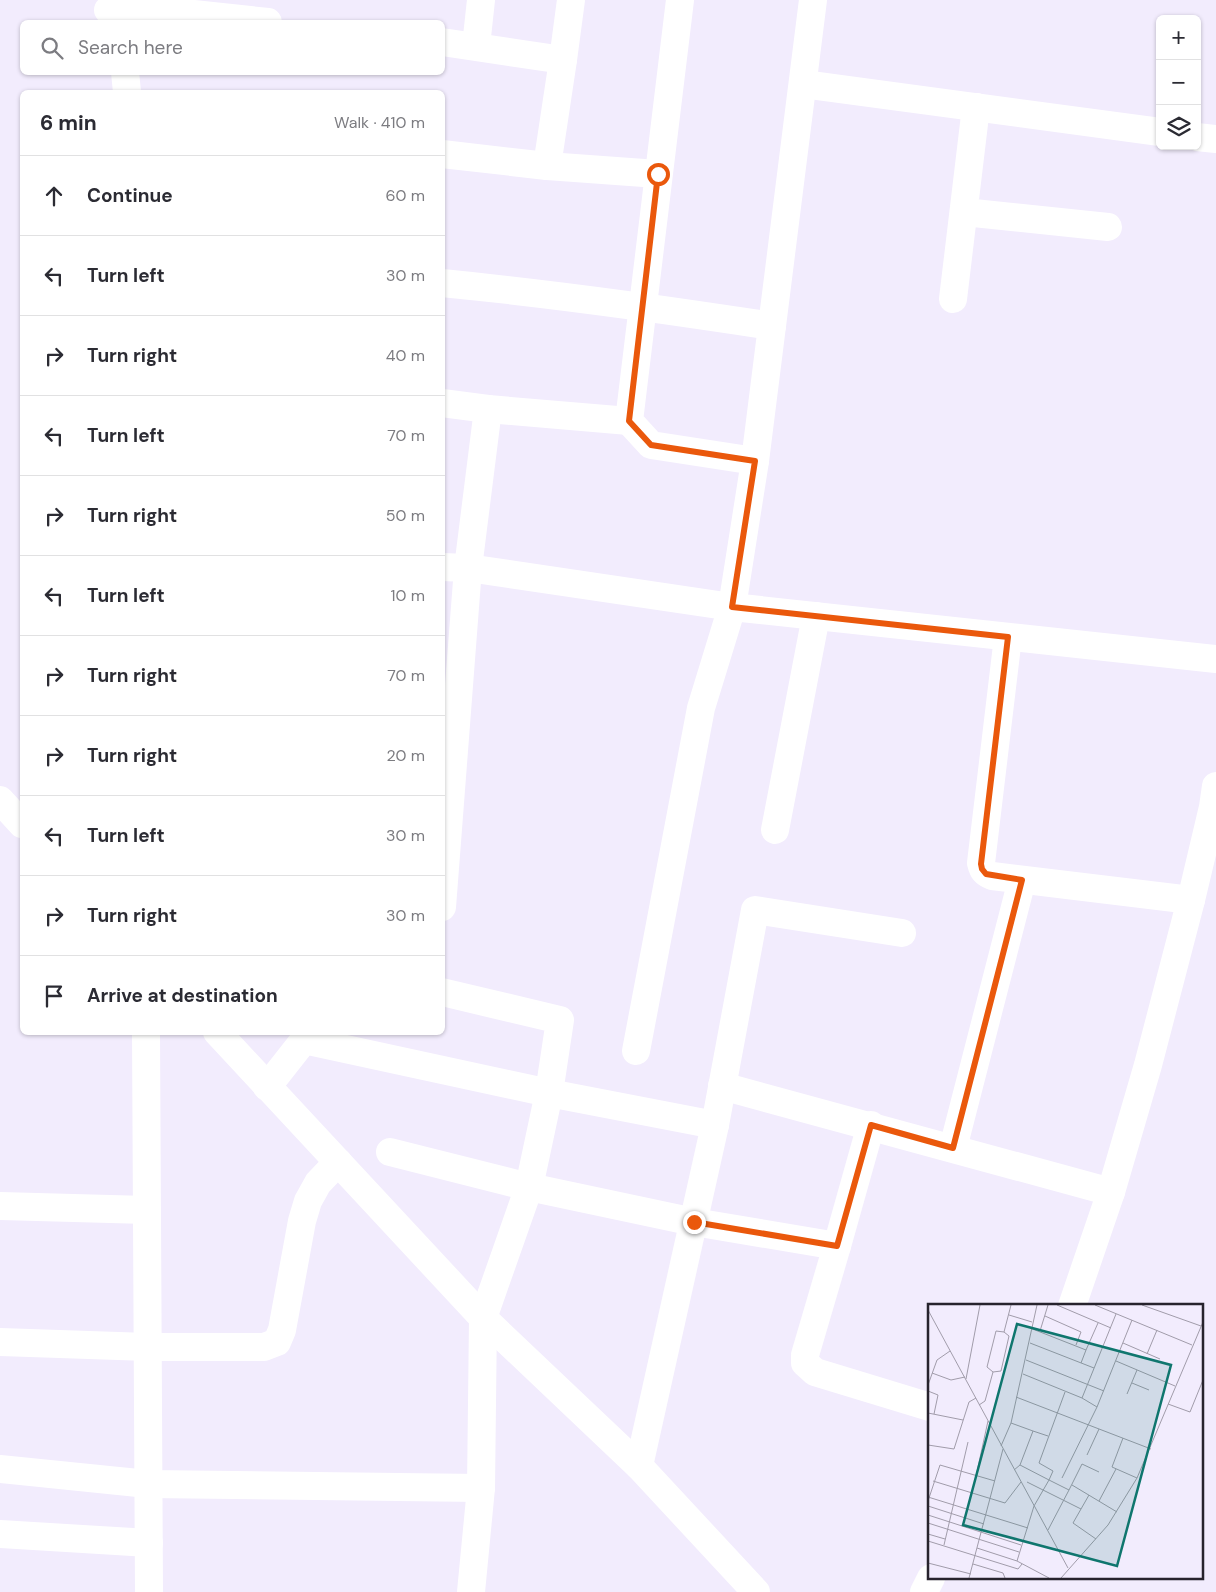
<!DOCTYPE html>
<html lang="en">
<head>
<meta charset="utf-8">
<style>
	body { margin:0; font-family:"DM Sans",sans-serif; background:#f2f2f3; color:#2b2b33 }
	.controls { position:absolute; right:15px; top:15px; display:grid; overflow:hidden; border-radius:8px; box-shadow:0 1px 4px #0004 }
	.controls button { width:45px; height:45px; display:grid; place-items:center; padding:0; border:0; border-bottom:1px solid #e1e1e2; background:#fff; color:#2b2b33; font:25px sans-serif }
	.stop { position:absolute; width:15px; height:15px; margin:-11px; border:4px solid #ea580c; border-radius:50%; background:#fff }
	.stop.end { background:#ea580c; border-color:#fff; box-shadow:0 1px 5px #0008 }
	.list { margin:0; padding:0; list-style:none }
	h2 { display:flex; justify-content:space-between; align-items:center; height:65px; margin:0; padding:0 20px; font-size:21px }
	h2 small { font-size:16px; font-weight:400; color:#7c7c81 }
	.list li { display:grid; grid-template-columns:32px 1fr auto; gap:15px; align-items:center; box-sizing:border-box; height:80px; padding:0 20px; border-top:1px solid #e1e1e2 }
	.list b { display:block; font-size:19px; white-space:nowrap }
	.list em { font-size:16px; font-style:normal; color:#7c7c81 }
	.icon { flex:none; width:28px; height:28px; fill:none; stroke:currentColor; stroke-width:2; stroke-linecap:round; stroke-linejoin:round }
	.map { position:relative; flex:none; width:1216px; height:1592px; overflow:hidden }
	.search { position:absolute; background:#fff; box-shadow:0 1px 4px #0004; left:20px; top:20px; width:425px; height:55px; display:flex; align-items:center; gap:12px; box-sizing:border-box; padding:0 18px; border-radius:8px; color:#7c7c81; font-size:19px }
	.panel { position:absolute; background:#fff; box-shadow:0 1px 4px #0004; left:20px; top:90px; width:425px; height:945px; border-radius:8px }
	.map>svg:first-child { display:block }
	.lines { fill:none; stroke-linecap:round; stroke-linejoin:round }
	.minor { stroke:#fff; stroke-width:28 }
	.tertiary { stroke:#fff; stroke-width:28 }
	.route { stroke:#ea580c; stroke-width:6 }
	.inset-road { fill:none; stroke:#a19caa; stroke-width:1 }
	.view { fill:#0f766e; fill-opacity:0.15; stroke:#0f766e; stroke-width:2.5 }
	.inset-edge { fill:none; stroke:#27232d; stroke-width:2.5 }
</style>
</head>
<body>
<div class="map">
<svg width="1216" height="1592" viewBox="0 0 1216 1592">
	<rect width="100%" height="100%" fill="#f2ecfd"/>
	<g class="lines">
		<g class="minor">
			<polyline points="108,10 185,13 268,22"/>
			<polyline points="442,42 563,60 547,166"/>
			<polyline points="476,46 481,0"/>
			<polyline points="563,60 571,0"/>
			<polyline points="125,72 127,92"/>
			<polyline points="803,84 1160,132"/>
			<polyline points="1197,137 1216,139"/>
			<polyline points="442,154 547,166 658,174"/>
			<polyline points="964,212 1108,227"/>
			<path d="M442,283C553,294 662,309 772,326"/>
			<polyline points="953,299 976,107"/>
			<polyline points="442,403 488,409 629,421"/>
			<polyline points="755,461 813,0"/>
			<polyline points="442,567 468,568 732,607 1216,659"/>
			<path d="M1008,637L981,863C983,871 985,873 992,876L1191,900"/>
			<polyline points="775,830 816,616"/>
			<polyline points="442,907 468,568 488,409"/>
			<polyline points="146,1032 149,1592"/>
			<polyline points="636,1051 701,708 732,607 755,461 651,445 629,421 680,0"/>
			<polyline points="722,1086 1111,1192"/>
			<polyline points="267,1087 304,1040 549,1093 560,1020 442,992"/>
			<polyline points="871,1125 837,1246 805,1355 805,1363 815,1372 930,1407"/>
			<polyline points="953,1148 1022,880"/>
			<polyline points="390,1152 529,1187 694,1222 837,1246"/>
			<polyline points="0,1206 147,1210"/>
			<polyline points="0,1342 148,1347 264,1347 277,1342 282,1330 302,1221 308,1201 318,1183 338,1162"/>
			<polyline points="639,1466 715,1125"/>
			<polyline points="0,1469 148,1484 481,1488"/>
			<polyline points="0,1534 149,1543"/>
			<polyline points="471,1592 481,1488 483,1318 529,1187 549,1093 715,1125 755,910 902,933"/>
		</g>
		<g class="tertiary">
			<polyline points="0,800 22,824"/>
			<polyline points="217,1032 483,1318 639,1466 756,1592"/>
			<polyline points="1072,1306 1111,1192 1148,1065 1191,900 1213,807 1216,786"/>
			<polyline points="924,1592 931,1578"/>
		</g>
	</g>
	<g class="lines">
		<polyline class="route" points="658,174 629,421 651,445 755,461 732,607 1008,637 981,864 982,869 986,874 1022,880 953,1148 871,1125 837,1246 694,1222"/>
	</g>
	<g transform="translate(928 1304)">
		<rect width="275" height="275" fill="#f2ecfd"/>
		<path class="inset-road" d="M129,1L183,24M167,1L264,41M214,1L273,22M0,6L140,264M81,11L104,18M117,12L153,28L148,41M102,24L158,46L153,59M112,27L120,1M102,39L166,64M195,39L232,55M158,46L170,19M219,50L229,26M98,56L176,87M188,57L247,82M65,68L73,67L81,32L76,28L83,1M4,69L23,76L37,73M95,70L154,94M38,75L52,1M204,79L221,86M0,81L9,56L22,47M0,87L10,91L6,110M199,90L209,66M88,93L223,145M240,100L262,108L275,76M51,101L57,97L65,68L59,63L68,27L76,28M169,103L204,16M0,109L35,116M83,119L105,127L92,161M105,127L120,132M195,134L184,163L209,174M0,141L26,145L41,98L48,94M73,142L83,119L109,1M159,151L171,125M86,166L92,161L121,176L125,167L111,159L137,88M48,172L60,117M134,174L169,103L154,94L188,10M5,177L77,199L93,178M99,178L153,205M144,181L189,208M161,191L145,219L168,235M0,193L100,224M0,197L12,161L67,177M171,197L188,165M0,202L56,220M0,211L93,241M0,219L91,248M120,226L141,186M0,230L17,235M0,237L90,265L94,260M16,241L40,138M49,244L89,257L121,274M89,257L106,202L121,176L141,186L154,160L171,168M0,259L43,270M45,260L75,269L77,274M41,274L75,145M133,274L180,221L209,174L275,18"/>
		<path class="view" d="M89,20L243,61L189,262L35,221Z"/>
		<rect width="275" height="275" class="inset-edge"/>
	</g>
</svg>
<div class="controls">
<button>+</button>
<button>−</button>
<button><svg class="icon" aria-label="layers" viewBox="0 0 24 24"><path d="M12 4l9 5-9 5-9-5zM3 14l9 5 9-5"/></svg></button>
</div>
<div class="stop" style="left:658px;top:174px"></div>
<div class="stop end" style="left:694px;top:1222px"></div>
<div class="search"><svg class="icon" aria-label="search" viewBox="0 0 24 24"><circle cx="10" cy="10" r="6"/><path d="M15 15l6 6"/></svg>Search here</div>
<section class="panel">
<h2>6 min<small>Walk · 410 m</small></h2>
<ul class="list">
<li><svg class="icon" aria-label="ahead" viewBox="0 0 24 24"><path d="M12 20V5M6 11l6-6 6 6"/></svg><div><b>Continue</b></div><em>60 m</em></li>
<li><svg class="icon" aria-label="left" viewBox="0 0 24 24"><path d="M17 20v-9H6M10 6l-5 5 5 5"/></svg><div><b>Turn left</b></div><em>30 m</em></li>
<li><svg class="icon" aria-label="right" viewBox="0 0 24 24"><path d="M7 20v-9h11M14 6l5 5-5 5"/></svg><div><b>Turn right</b></div><em>40 m</em></li>
<li><svg class="icon" aria-label="left" viewBox="0 0 24 24"><path d="M17 20v-9H6M10 6l-5 5 5 5"/></svg><div><b>Turn left</b></div><em>70 m</em></li>
<li><svg class="icon" aria-label="right" viewBox="0 0 24 24"><path d="M7 20v-9h11M14 6l5 5-5 5"/></svg><div><b>Turn right</b></div><em>50 m</em></li>
<li><svg class="icon" aria-label="left" viewBox="0 0 24 24"><path d="M17 20v-9H6M10 6l-5 5 5 5"/></svg><div><b>Turn left</b></div><em>10 m</em></li>
<li><svg class="icon" aria-label="right" viewBox="0 0 24 24"><path d="M7 20v-9h11M14 6l5 5-5 5"/></svg><div><b>Turn right</b></div><em>70 m</em></li>
<li><svg class="icon" aria-label="right" viewBox="0 0 24 24"><path d="M7 20v-9h11M14 6l5 5-5 5"/></svg><div><b>Turn right</b></div><em>20 m</em></li>
<li><svg class="icon" aria-label="left" viewBox="0 0 24 24"><path d="M17 20v-9H6M10 6l-5 5 5 5"/></svg><div><b>Turn left</b></div><em>30 m</em></li>
<li><svg class="icon" aria-label="right" viewBox="0 0 24 24"><path d="M7 20v-9h11M14 6l5 5-5 5"/></svg><div><b>Turn right</b></div><em>30 m</em></li>
<li><svg class="icon" aria-label="arrive" viewBox="0 0 24 24"><path d="M6 21V4h12l-3 4 3 4H6"/></svg><div><b>Arrive at destination</b></div></li>
</ul>
</section>
</div>
</body>
</html>
